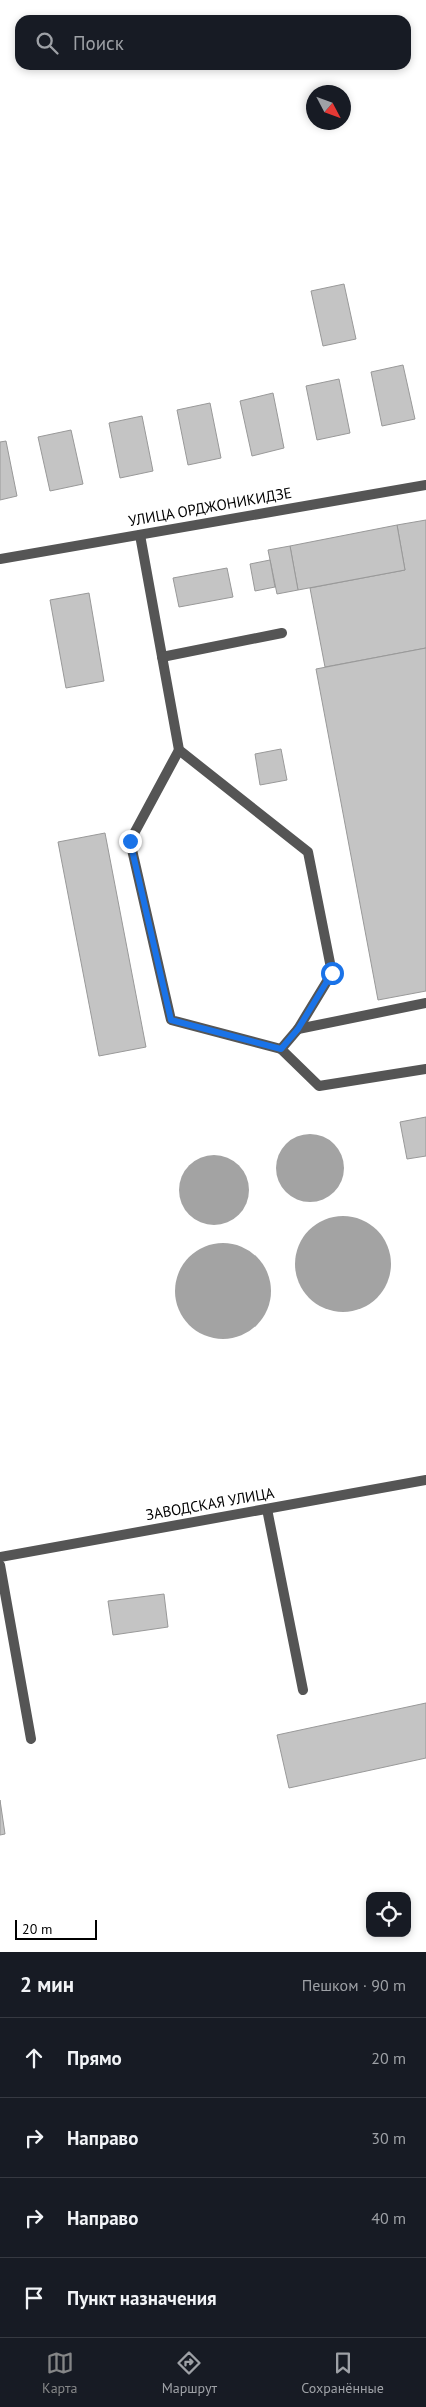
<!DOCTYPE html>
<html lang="ru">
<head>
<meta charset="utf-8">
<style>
	body { margin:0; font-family:"PT Sans",sans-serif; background:#242831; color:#f1f3f6 }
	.controls { position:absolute; right:15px; bottom:15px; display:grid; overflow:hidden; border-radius:10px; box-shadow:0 2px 8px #0003 }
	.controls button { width:45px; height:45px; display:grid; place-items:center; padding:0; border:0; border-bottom:1px solid #363941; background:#171b24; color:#f1f3f6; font:25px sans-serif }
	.compass { position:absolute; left:306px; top:85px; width:45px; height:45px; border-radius:50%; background:#171b24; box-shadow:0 2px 8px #0003; rotate:131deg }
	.scale { position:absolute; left:15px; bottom:12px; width:82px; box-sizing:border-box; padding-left:5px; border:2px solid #000; border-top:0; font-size:14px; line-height:18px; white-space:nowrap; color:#000; -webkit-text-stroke:4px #fff; paint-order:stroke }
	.stop { position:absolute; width:15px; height:15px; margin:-11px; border:4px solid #1a73e8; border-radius:50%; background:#fff }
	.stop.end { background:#1a73e8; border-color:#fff; box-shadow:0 1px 5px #0008 }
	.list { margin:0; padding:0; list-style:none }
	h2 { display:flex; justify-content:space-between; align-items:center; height:65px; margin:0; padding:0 20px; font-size:21px }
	h2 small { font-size:16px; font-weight:400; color:#9ea1a6 }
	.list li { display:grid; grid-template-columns:32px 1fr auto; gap:15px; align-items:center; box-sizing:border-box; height:80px; padding:0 20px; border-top:1px solid #363941 }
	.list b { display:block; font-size:19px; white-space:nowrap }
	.list em { font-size:16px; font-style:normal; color:#9ea1a6 }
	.icon { flex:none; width:28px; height:28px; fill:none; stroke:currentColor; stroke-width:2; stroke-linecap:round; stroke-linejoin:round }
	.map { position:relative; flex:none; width:426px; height:1952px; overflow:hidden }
	.search { position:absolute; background:#171b24; box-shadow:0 2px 8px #0003; left:15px; right:15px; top:15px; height:55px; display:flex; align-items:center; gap:12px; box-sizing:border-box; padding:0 18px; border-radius:15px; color:#9ea1a6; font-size:19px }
	.sheet { height:385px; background:#171b24 }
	nav { display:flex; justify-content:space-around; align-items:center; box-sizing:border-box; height:70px; border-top:1px solid #363941; background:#171b24; font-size:14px; color:#9ea1a6 }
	nav a { display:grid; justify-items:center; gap:2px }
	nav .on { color:#858687 }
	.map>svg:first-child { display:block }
	.water { fill:#a3a3a3 }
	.building { fill:#c4c4c4; stroke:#999 }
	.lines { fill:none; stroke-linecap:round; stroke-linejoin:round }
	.lane { stroke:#555; stroke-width:10 }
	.street { stroke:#555; stroke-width:10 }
	.route { stroke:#1a73e8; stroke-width:6 }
	.labels { text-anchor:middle; stroke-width:4; stroke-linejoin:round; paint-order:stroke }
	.street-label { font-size:15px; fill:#000; stroke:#fff }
</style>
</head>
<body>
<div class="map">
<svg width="426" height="1952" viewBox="0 0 426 1952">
	<rect width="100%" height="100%" fill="#fff"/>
	<g class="water">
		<circle cx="310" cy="1168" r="34"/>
		<circle cx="214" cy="1190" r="35"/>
		<circle cx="343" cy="1264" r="48"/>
		<circle cx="223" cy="1291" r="48"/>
	</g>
	<g class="building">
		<polygon points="344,284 356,339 323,346 311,291"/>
		<polygon points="403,365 415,419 382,426 371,372"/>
		<polygon points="339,379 350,433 317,440 306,386"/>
		<polygon points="273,393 284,448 252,456 240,401"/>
		<polygon points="210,403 221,458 188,465 177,410"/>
		<polygon points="142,416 153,471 120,478 109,423"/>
		<polygon points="71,430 83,484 50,491 38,437"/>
		<polygon points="6,441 17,496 0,500 0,442"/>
		<polygon points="426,520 426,648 325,667 310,588 405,570 397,525"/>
		<polygon points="397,525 405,570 298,590 290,546"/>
		<polygon points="290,546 298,590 277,594 268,550"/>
		<polygon points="270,560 275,587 255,591 250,564"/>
		<polygon points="227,568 233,597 179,607 173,578"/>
		<polygon points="89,593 104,681 66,688 50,600"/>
		<polygon points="426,648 426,991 378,1000 316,669"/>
		<polygon points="281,749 287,780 260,785 255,754"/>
		<polygon points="105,833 146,1047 99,1056 58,842"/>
		<polygon points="426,1117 426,1156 407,1159 400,1122"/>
		<polygon points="164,1594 168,1627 113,1635 108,1601"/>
		<polygon points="426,1703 426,1758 289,1788 277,1735"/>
		<polygon points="0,1800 5,1834 0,1835"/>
	</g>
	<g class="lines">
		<g class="lane">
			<polyline points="140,535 179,750 308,852 332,973 298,1029 281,1049 319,1086 426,1069"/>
			<polyline points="162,657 282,633"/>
			<polyline points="179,750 130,841 171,1020 281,1049"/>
			<polyline points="298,1029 426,1003"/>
			<polyline points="267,1509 303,1690"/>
		</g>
		<g class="street">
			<polyline points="0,559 426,485"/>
			<polyline points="0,1557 426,1480"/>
			<polyline points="0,1565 31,1739"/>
		</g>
	</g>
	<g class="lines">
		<polyline class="route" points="130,841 171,1020 281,1049 298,1029 332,973"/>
	</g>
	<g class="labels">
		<g class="street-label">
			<text transform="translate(210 507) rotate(-10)" y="5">УЛИЦА ОРДЖОНИКИДЗЕ</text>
			<text transform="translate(210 1504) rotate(-10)" y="5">ЗАВОДСКАЯ УЛИЦА</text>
		</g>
	</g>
</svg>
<div class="controls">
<button><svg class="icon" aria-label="locate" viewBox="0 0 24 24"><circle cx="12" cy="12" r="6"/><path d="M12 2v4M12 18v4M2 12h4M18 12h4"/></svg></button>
</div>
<svg class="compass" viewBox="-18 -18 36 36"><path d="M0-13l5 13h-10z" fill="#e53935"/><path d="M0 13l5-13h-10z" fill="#9ea1a6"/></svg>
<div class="scale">20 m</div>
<div class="stop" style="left:332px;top:973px"></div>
<div class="stop end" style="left:130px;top:841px"></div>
<div class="search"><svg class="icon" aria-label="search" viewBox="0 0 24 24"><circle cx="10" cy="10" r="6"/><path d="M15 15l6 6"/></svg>Поиск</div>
</div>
<section class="sheet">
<h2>2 мин<small>Пешком · 90 m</small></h2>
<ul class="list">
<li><svg class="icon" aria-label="ahead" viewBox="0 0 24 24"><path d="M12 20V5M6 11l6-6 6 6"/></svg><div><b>Прямо</b></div><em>20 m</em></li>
<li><svg class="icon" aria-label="right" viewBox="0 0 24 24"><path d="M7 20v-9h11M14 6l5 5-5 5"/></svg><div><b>Направо</b></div><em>30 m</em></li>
<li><svg class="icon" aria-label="right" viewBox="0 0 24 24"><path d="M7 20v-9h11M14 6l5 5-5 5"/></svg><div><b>Направо</b></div><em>40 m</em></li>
<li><svg class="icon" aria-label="arrive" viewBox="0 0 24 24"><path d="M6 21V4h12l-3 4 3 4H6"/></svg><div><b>Пункт назначения</b></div></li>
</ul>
</section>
<nav>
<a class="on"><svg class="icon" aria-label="map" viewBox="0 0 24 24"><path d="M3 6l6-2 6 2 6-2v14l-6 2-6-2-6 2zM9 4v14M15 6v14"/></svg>Карта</a>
<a><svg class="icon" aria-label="directions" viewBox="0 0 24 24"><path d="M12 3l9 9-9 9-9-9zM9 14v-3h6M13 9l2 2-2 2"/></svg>Маршрут</a>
<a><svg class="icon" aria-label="saved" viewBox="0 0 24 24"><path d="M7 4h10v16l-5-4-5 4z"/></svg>Сохранённые</a>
</nav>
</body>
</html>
